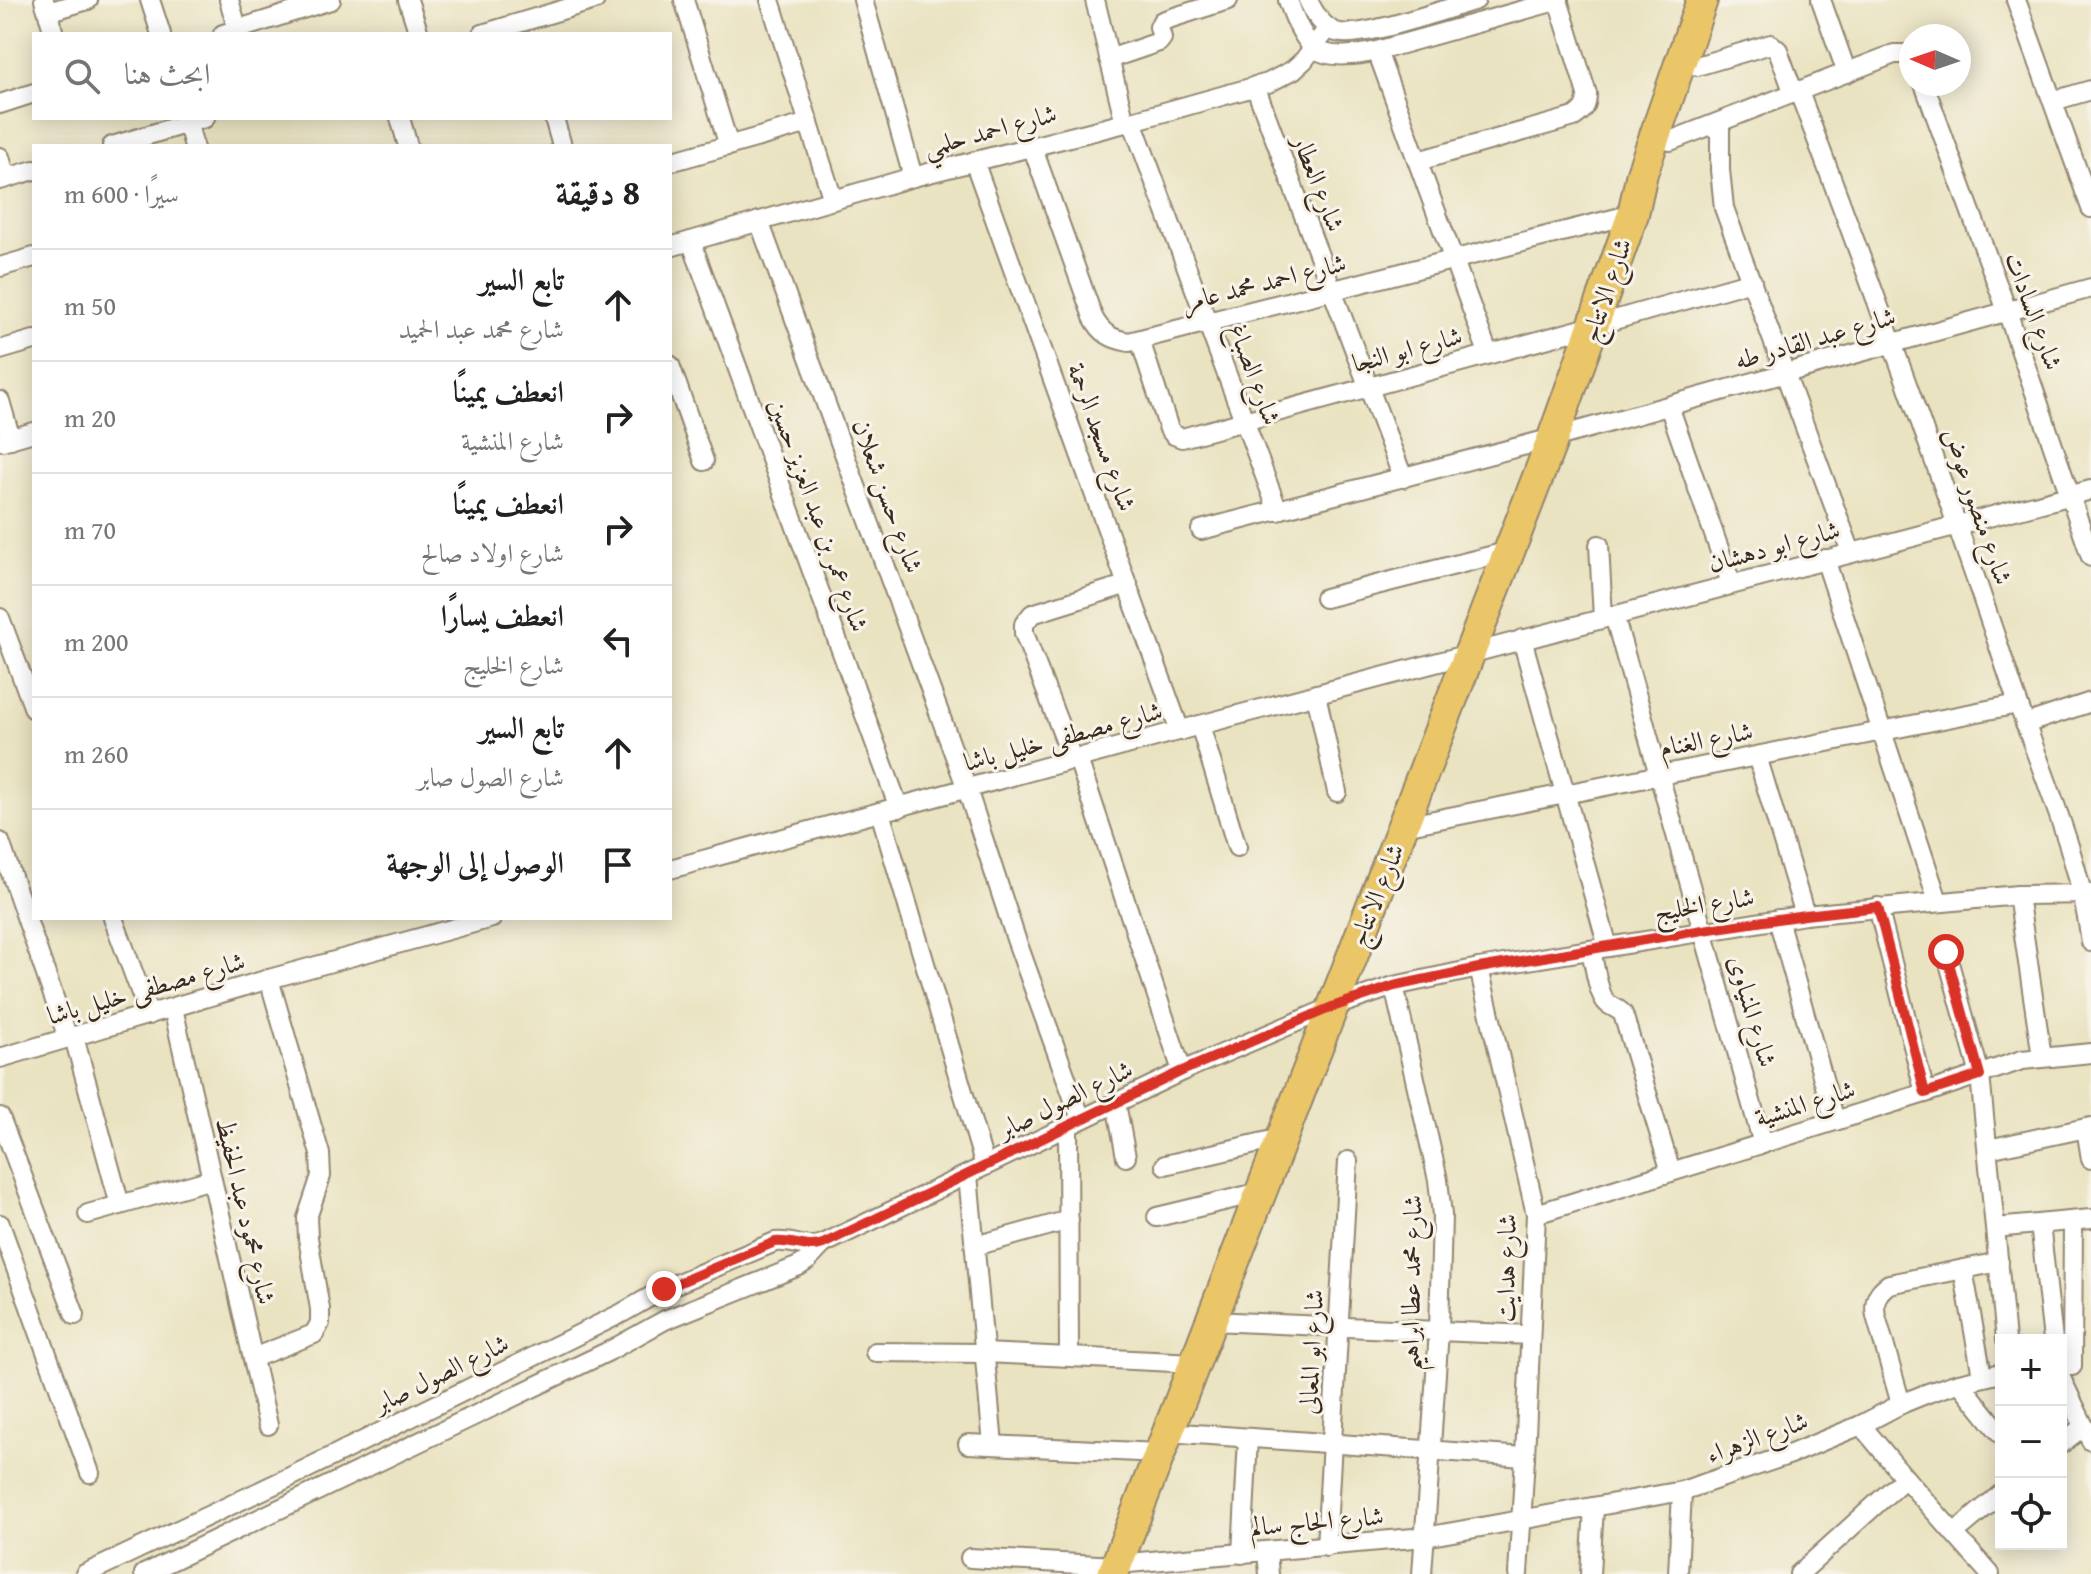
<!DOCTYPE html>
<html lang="ar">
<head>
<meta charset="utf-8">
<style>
	body { margin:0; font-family:"Gentium Book Plus",Amiri,serif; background:#f2f2f2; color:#222; direction:rtl }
	.controls { position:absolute; right:24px; bottom:24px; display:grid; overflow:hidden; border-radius:0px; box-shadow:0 4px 20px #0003 }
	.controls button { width:72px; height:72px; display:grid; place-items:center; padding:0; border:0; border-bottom:2px solid #e0e0e0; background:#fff; color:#222; font:40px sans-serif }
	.compass { position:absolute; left:1899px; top:24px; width:72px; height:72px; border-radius:50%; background:#fff; box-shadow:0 4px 20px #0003; rotate:272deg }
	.stop { position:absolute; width:24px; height:24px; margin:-18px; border:6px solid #d93025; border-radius:50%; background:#fff }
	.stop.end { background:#d93025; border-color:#fff; box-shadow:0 2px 8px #0008 }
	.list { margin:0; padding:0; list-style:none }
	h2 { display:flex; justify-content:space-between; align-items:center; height:104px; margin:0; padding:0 32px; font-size:34px }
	h2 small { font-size:26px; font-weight:400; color:#767676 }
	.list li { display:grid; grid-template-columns:52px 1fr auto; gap:24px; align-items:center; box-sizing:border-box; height:112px; padding:0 32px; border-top:2px solid #e0e0e0 }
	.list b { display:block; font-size:30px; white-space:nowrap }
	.list p { margin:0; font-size:26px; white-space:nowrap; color:#767676 }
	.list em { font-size:26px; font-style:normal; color:#767676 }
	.icon { flex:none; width:44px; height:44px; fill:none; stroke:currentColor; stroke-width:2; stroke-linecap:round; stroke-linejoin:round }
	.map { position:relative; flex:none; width:2091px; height:1574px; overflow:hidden; direction:ltr }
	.search { position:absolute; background:#fff; box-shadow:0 4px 20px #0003; left:32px; top:32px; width:640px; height:88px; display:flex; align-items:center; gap:20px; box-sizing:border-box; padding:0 28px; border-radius:0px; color:#767676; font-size:30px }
	.panel { position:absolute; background:#fff; box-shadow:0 4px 20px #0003; left:32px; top:144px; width:640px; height:776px; border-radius:0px; direction:rtl }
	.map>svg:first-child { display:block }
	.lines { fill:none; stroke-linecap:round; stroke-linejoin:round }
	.minor-casing { stroke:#928670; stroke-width:22 }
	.primary-casing { stroke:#928670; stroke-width:34 }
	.minor { stroke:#fff; stroke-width:18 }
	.primary { stroke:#ebc669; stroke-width:30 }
	.route { stroke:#d93025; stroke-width:10 }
	.labels { text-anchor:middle; stroke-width:6; stroke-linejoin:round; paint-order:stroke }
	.street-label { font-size:26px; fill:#3b2a1e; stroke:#f7f3e8 }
</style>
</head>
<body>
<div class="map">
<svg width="2091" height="1574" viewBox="0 0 2091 1574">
	<rect width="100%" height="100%" fill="#f7f3e8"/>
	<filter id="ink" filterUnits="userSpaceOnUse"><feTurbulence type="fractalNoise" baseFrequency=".0125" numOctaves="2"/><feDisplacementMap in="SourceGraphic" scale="16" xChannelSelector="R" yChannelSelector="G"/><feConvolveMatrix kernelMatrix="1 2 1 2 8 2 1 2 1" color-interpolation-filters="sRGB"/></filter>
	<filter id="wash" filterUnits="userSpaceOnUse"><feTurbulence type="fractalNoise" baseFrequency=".006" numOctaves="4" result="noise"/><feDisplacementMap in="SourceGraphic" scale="32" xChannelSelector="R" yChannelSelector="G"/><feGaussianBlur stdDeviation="1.8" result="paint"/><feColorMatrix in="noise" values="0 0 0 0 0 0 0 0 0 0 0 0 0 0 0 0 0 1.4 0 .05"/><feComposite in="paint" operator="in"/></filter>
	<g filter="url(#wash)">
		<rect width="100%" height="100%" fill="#eae3c1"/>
	</g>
	<g filter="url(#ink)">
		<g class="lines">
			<g class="minor-casing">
				<g id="minor">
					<polyline points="44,0 54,34"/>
					<polyline points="150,0 161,34"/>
					<polyline points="229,0 239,34"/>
					<polyline points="408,0 419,34"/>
					<polyline points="684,0 729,146"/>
					<polyline points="770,0 833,200"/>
					<polyline points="863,0 913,177"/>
					<polyline points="1095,0 1125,123"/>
					<path d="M1288,0C1293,15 1301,36 1313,47C1327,60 1360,55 1377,51L1559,0"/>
					<path d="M1308,0C1314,13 1322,27 1336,32C1360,40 1448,8 1476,0"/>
					<polyline points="1821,0 1847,73"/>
					<polyline points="2016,0 2091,208"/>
					<polyline points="48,12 88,0"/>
					<polyline points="223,34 331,0"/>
					<polyline points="482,34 595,0"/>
					<polyline points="1377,51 1488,353"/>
					<polyline points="1109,59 1159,42 1162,38 1159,27 1162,21 1228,0"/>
					<polyline points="1697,66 1771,44 1778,50 1794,94"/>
					<polyline points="1924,84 2007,311 2091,557"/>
					<polyline points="1255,86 1403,478"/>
					<path d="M1799,92C1873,288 1945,485 2011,683C2040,770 2079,851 2091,942"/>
					<polyline points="2053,101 2091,90"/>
					<polyline points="0,104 34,93"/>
					<polyline points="186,118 194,146"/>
					<polyline points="400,118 408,146"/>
					<polyline points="554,118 562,146"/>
					<polyline points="1132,121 1278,511"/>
					<polyline points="1720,123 1720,170 1724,208 1851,552"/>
					<polyline points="1670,141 1894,54 1903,54 1911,57"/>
					<polyline points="112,146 205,118"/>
					<path d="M1032,146L1093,317C1101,333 1111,339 1129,342L1633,214"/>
					<polyline points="0,157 6,178"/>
					<polyline points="974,161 1180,731"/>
					<path d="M1418,161L1574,117C1584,110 1587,106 1587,94L1558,0"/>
					<polyline points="670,162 809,123"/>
					<polyline points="0,180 34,170"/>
					<polyline points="759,221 967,789 1016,939 1081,1119"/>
					<polyline points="691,241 899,808"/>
					<polyline points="670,247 913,177 1125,123 1268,83 1293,70 1304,60 1328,28"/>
					<polyline points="0,267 34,257"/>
					<polyline points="1140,340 1169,429 1174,435 1182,438 1593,326 1752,281"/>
					<polyline points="0,350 34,340"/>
					<polyline points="670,365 704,461"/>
					<polyline points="0,401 11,439"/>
					<polyline points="1669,406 1731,583"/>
					<polyline points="2,441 34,432"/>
					<polyline points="1201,530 1553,438 2091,288"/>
					<polyline points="1599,545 1603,618"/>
					<polyline points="1825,559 1938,901"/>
					<polyline points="1325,598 1510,551"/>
					<polyline points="1614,615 1763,1144"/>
					<polyline points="0,618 34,709"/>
					<polyline points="1522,639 1608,947"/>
					<polyline points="1316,694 1337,792"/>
					<polyline points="2025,724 2091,702"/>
					<polyline points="1200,725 1237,847"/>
					<polyline points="1757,756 1805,915"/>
					<polyline points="1078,759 1182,1071"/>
					<polyline points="1073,761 1024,633 1024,624 1032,614 1128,584"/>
					<polyline points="880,812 985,1166"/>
					<polyline points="1404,826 2018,704"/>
					<polyline points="0,842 68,1038"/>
					<polyline points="670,869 1200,725 2091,490"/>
					<polyline points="2018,895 2042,1057"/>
					<polyline points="1878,907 1925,1093"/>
					<polyline points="113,918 149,1015"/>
					<polyline points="1778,919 1835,1121"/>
					<path d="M1591,950C1594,962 1598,995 1607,1003C1613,1008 1618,1008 1623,1014L1671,1172"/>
					<polyline points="1946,952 1980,1075 2006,1340"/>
					<polyline points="1479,968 1536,1214 1525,1457 1518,1574"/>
					<polyline points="1394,986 1438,1180 1442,1215 1439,1331 1422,1574"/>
					<polyline points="173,1008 268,1425"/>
					<polyline points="74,1037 120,1205"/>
					<polyline points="0,1058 269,979 492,918"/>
					<polyline points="1116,1103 1126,1157"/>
					<polyline points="0,1117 75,1315"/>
					<polyline points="1068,1125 1069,1356"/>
					<polyline points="2086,1128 2091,1159"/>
					<polyline points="1988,1149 2091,1127"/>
					<polyline points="1165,1165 1281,1138"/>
					<polyline points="968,1175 993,1445"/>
					<polyline points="88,1214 212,1179"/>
					<polyline points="1536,1214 1925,1093 2022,1060 2091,1053"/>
					<polyline points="1157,1217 1261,1192"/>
					<polyline points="0,1224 90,1473"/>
					<polyline points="2040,1224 2053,1340"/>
					<polyline points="1995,1228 2091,1219"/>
					<polyline points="975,1246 1069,1220"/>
					<polyline points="1963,1269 1982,1376"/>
					<polyline points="1211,1321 1530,1335"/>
					<polyline points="875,1352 984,1353 1195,1363"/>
					<polyline points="253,1358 314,1334 320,1323 320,1309 308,1238 307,1218 321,1176 320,1154 269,979"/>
					<polyline points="2072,1366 2073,1221"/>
					<polyline points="2061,1378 2091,1441"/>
					<polyline points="1960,1383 2001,1434"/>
					<path d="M1901,1404L1876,1316C1873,1301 1877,1292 1889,1284L1999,1262"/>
					<polyline points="1861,1425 1905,1478 1990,1574"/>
					<polyline points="1167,1432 1525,1457"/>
					<polyline points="968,1444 1159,1453"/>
					<polyline points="2061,1444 2084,1426"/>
					<polyline points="1954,1533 2001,1494"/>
					<polyline points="1326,1547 1348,1161"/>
					<polyline points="1267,1552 1269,1574"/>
					<polyline points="1242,1554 1248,1438"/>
					<polyline points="970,1558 1116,1566"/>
					<polyline points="1117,1564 1425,1537 1682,1491 1791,1454 1861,1425 1901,1404 1928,1393 1955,1384 2001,1373"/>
					<path d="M85,1574L290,1477L622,1313L664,1289L775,1242C793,1240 806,1250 823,1244L1182,1071L1332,1007L1394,986L1479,968L1805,915L2018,895L2091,894"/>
					<polyline points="144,1574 609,1351 665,1320 799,1266 808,1260 823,1244"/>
					<polyline points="1590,1574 1594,1507"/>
					<polyline points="1678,1574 1682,1491"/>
					<polyline points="1799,1574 1905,1478"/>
				</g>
			</g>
			<g class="primary-casing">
				<polyline id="primary" points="1113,1574 1553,438 1633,214 1642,173 1702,0"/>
			</g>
			<use href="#minor" class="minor"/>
			<use href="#primary" class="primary"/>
		</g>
	</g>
	<g class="lines" filter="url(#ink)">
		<path class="route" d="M664,1289L775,1242C793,1240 806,1250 823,1244L1182,1071L1332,1007L1394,986L1479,968L1703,930L1805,915L1878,907L1925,1093L1980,1075L1946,952"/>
	</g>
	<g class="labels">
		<g class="street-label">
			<text transform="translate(990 130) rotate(-15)" y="9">شارع احمد حلمي</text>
			<text transform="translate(1319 183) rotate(69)" y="9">شارع العطار</text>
			<text transform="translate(1264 282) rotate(-14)" y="9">شارع احمد محمد عامر</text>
			<text transform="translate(1606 290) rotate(-71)" y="9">شارع الانتاج</text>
			<text transform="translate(2034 311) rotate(70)" y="9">شارع السادات</text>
			<text transform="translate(1815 338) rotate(-16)" y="9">شارع عبد القادر طه</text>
			<text transform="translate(1407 349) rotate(-15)" y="9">شارع ابو النجا</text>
			<text transform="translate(1255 374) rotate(70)" y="9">شارع الصباغ</text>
			<text transform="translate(1102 437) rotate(70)" y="9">شارع مسجد الرحمة</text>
			<text transform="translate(888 496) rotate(70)" y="9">شارع حسن شعلان</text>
			<text transform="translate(1978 506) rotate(71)" y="9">شارع منصور عوض</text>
			<text transform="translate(819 515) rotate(70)" y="9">شارع عمر بن عبد العزيز حسين</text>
			<text transform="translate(1774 546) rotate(-15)" y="9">شارع ابو دهشان</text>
			<text transform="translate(1063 736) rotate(-15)" y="9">شارع مصطفى خليل باشا</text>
			<text transform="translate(1706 739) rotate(-11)" y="9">شارع الغنام</text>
			<text transform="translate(1376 895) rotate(-68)" y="9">شارع الانتاج</text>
			<text transform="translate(1704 904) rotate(-9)" y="9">شارع الخليج</text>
			<text transform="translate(146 988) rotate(-16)" y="9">شارع مصطفى خليل باشا</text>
			<text transform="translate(1753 1011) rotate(74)" y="9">شارع المنياوى</text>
			<text transform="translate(1065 1099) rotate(-26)" y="9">شارع الصول صابر</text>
			<text transform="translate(1805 1103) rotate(-17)" y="9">شارع المنشية</text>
			<text transform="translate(246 1211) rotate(77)" y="9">شارع محمود عبد الحفيظ</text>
			<text transform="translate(1506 1268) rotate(-89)" y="9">شارع هدايت</text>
			<text transform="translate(1411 1283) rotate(-89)" y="9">شارع محمد عطا ابراهيم</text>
			<text transform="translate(1311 1352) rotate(-87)" y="9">شارع ابو المعالى</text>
			<text transform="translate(441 1373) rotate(-26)" y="9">شارع الصول صابر</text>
			<text transform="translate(1757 1437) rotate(-20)" y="9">شارع الزهراء</text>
			<text transform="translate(1317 1521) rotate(-5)" y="9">شارع الحاج سالم</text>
		</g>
	</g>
</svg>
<div class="controls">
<button>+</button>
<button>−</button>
<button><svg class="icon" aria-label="locate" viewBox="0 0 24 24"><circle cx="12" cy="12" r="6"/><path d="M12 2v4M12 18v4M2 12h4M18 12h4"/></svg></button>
</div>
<svg class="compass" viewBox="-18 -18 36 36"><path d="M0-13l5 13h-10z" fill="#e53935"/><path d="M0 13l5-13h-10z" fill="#767676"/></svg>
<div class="stop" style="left:1946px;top:952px"></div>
<div class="stop end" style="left:664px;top:1289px"></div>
<div class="search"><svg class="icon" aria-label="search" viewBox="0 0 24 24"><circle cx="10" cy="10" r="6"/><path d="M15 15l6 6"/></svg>ابحث هنا</div>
<section class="panel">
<h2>8 دقيقة<small>سيرًا · 600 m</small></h2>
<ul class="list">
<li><svg class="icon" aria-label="ahead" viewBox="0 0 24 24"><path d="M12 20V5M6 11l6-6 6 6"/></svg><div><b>تابع السير</b><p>شارع محمد عبد الحميد</p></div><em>50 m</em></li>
<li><svg class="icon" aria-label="right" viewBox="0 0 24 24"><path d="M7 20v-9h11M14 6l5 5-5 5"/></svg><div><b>انعطف يمينًا</b><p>شارع المنشية</p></div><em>20 m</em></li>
<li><svg class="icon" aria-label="right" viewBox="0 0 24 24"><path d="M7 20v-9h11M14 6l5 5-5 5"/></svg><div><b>انعطف يمينًا</b><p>شارع اولاد صالح</p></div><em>70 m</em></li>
<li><svg class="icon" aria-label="left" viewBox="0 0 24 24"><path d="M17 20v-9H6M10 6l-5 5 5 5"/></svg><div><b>انعطف يسارًا</b><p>شارع الخليج</p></div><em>200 m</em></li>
<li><svg class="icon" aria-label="ahead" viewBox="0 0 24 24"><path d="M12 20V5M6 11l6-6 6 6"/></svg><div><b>تابع السير</b><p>شارع الصول صابر</p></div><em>260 m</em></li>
<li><svg class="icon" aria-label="arrive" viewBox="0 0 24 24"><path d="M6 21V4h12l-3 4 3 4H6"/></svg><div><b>الوصول إلى الوجهة</b></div></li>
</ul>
</section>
</div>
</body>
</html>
